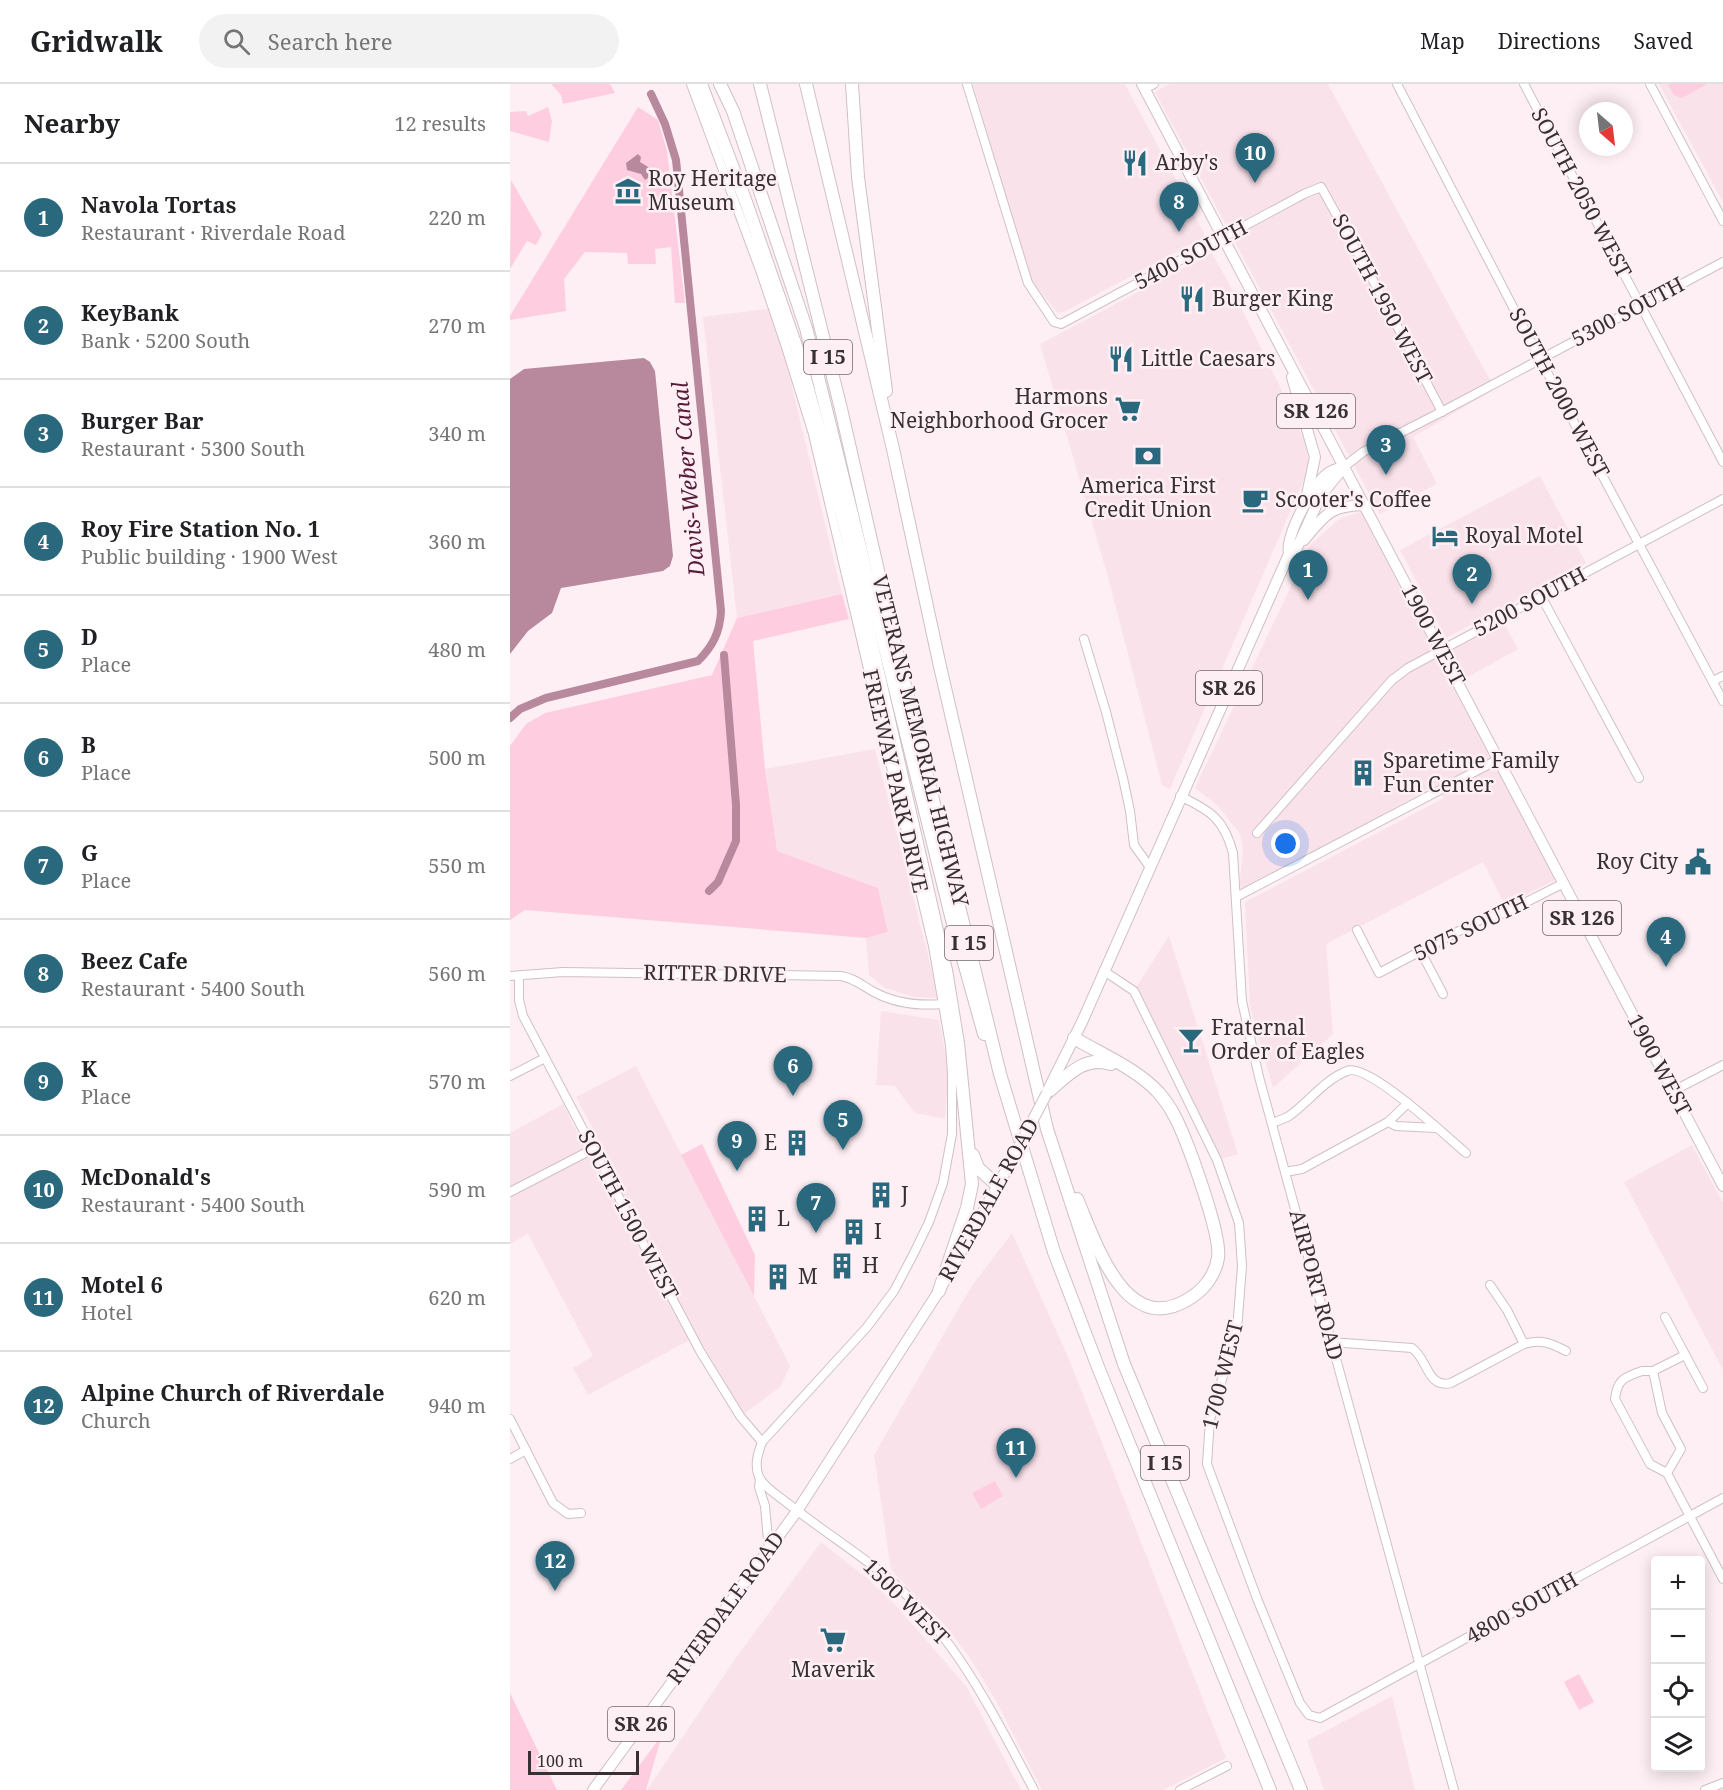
<!DOCTYPE html>
<html lang="en">
<head>
<meta charset="utf-8">
<style>
	body { margin:0; font-family:"Noto Serif",serif; background:#f2f2f2; color:#202124 }
	.controls { position:absolute; right:18px; bottom:18px; display:grid; overflow:hidden; border-radius:6px; box-shadow:0 3px 15px #0003 }
	.controls button { width:54px; height:54px; display:grid; place-items:center; padding:0; border:0; border-bottom:2px solid #e0e0e0; background:#fff; color:#202124; font:30px sans-serif }
	.compass { position:absolute; left:1069px; top:18px; width:54px; height:54px; border-radius:50%; background:#fff; box-shadow:0 3px 15px #0003; rotate:152deg }
	.scale { position:absolute; left:18px; bottom:15px; width:111px; box-sizing:border-box; padding-left:6px; border:3px solid #373133; border-top:0; font-size:16px; line-height:21px; white-space:nowrap; color:#373133; -webkit-text-stroke:4px #feeff5; paint-order:stroke }
	.you { position:absolute; left:776px; top:760px; width:21px; height:21px; margin:-15px; border:4px solid #fff; border-radius:50%; background:#1a73e8; box-shadow:0 0 0 9px #1a73e833 }
	.badge { display:grid; place-items:center; width:39px; height:39px; border-radius:50%; background:#2a687e; color:#fff; font-size:20px; font-weight:700 }
	.pin { position:absolute; translate:-50% -50px; filter:drop-shadow(0 2px 3px #0008) }
	.pin::after { content:''; position:absolute; top:32px; width:21px; height:18px; background:inherit; clip-path:polygon(0 0,100% 0,50% 100%) }
	.list { margin:0; padding:0; list-style:none }
	h2 { display:flex; justify-content:space-between; align-items:center; height:78px; margin:0; padding:0 24px; font-size:26px }
	h2 small { font-size:20px; font-weight:400; color:#757577 }
	.list li { display:grid; grid-template-columns:39px 1fr auto; gap:18px; align-items:center; box-sizing:border-box; height:108px; padding:0 24px; border-top:2px solid #e0e0e0 }
	.list b { display:block; font-size:22px; white-space:nowrap }
	.list p { margin:0; font-size:20px; white-space:nowrap; color:#757577 }
	.list em { font-size:20px; font-style:normal; color:#757577 }
	.icon { flex:none; width:33px; height:33px; fill:none; stroke:currentColor; stroke-width:2; stroke-linecap:round; stroke-linejoin:round }
	.map { position:relative; flex:none; width:1213px; height:1706px; overflow:hidden }
	header { display:flex; align-items:center; gap:36px; box-sizing:border-box; height:84px; padding:0 30px; background:#fff; border-bottom:2px solid #e0e0e0 }
	header strong { font-size:28px }
	nav { display:flex; gap:33px; margin-inline-start:auto; font-size:21px }
	.search { width:420px; height:54px; background:#f2f2f2; display:flex; align-items:center; gap:15px; box-sizing:border-box; padding:0 21px; border-radius:33px; color:#757577; font-size:22px }
	main { display:flex }
	aside { flex:1; background:#fff }
	.map>svg:first-child { display:block }
	.built { fill:#fae2eb }
	.green { fill:#fecde0 }
	.water { fill:#b8899c }
	.lines { fill:none; stroke-linecap:round; stroke-linejoin:round }
	.canal { stroke:#b8899c; stroke-width:8 }
	.minor-casing { stroke:#cfc0c6; stroke-width:10 }
	.major-casing { stroke:#cfc0c6; stroke-width:12 }
	.highway-casing { stroke:#cfc0c6; stroke-width:14 }
	.minor { stroke:#fff; stroke-width:8 }
	.major { stroke:#fff; stroke-width:10 }
	.highway { stroke:#fff; stroke-width:12 }
	.major-bridge-casing { stroke:#cfc0c6; stroke-width:12; stroke-linecap:butt }
	.major-bridge { stroke:#fff; stroke-width:10 }
	.labels { text-anchor:middle; stroke-width:5; stroke-linejoin:round; paint-order:stroke }
	.shield { fill:#feeff5; stroke:#736a6d; stroke-width:1.5 }
	.shield-label { font-size:20px; font-weight:bold; fill:#373133 }
	.poi-label { font-size:21px; fill:#373133; stroke:#feeff5; text-anchor:start }
	.street-label { font-size:21px; fill:#373133; stroke:#feeff5 }
	.water-label { font-size:22px; font-style:italic; fill:#561c39; stroke:#feeff5 }
</style>
</head>
<body>
<header>
<strong>Gridwalk</strong>
<div class="search"><svg class="icon" aria-label="search" viewBox="0 0 24 24"><circle cx="10" cy="10" r="6"/><path d="M15 15l6 6"/></svg>Search here</div>
<nav><a>Map</a><a>Directions</a><a>Saved</a></nav>
</header>
<main>
<aside>
<h2>Nearby<small>12 results</small></h2>
<ul class="list">
<li><span class="badge">1</span><div><b>Navola Tortas</b><p>Restaurant · Riverdale Road</p></div><em>220 m</em></li>
<li><span class="badge">2</span><div><b>KeyBank</b><p>Bank · 5200 South</p></div><em>270 m</em></li>
<li><span class="badge">3</span><div><b>Burger Bar</b><p>Restaurant · 5300 South</p></div><em>340 m</em></li>
<li><span class="badge">4</span><div><b>Roy Fire Station No. 1</b><p>Public building · 1900 West</p></div><em>360 m</em></li>
<li><span class="badge">5</span><div><b>D</b><p>Place</p></div><em>480 m</em></li>
<li><span class="badge">6</span><div><b>B</b><p>Place</p></div><em>500 m</em></li>
<li><span class="badge">7</span><div><b>G</b><p>Place</p></div><em>550 m</em></li>
<li><span class="badge">8</span><div><b>Beez Cafe</b><p>Restaurant · 5400 South</p></div><em>560 m</em></li>
<li><span class="badge">9</span><div><b>K</b><p>Place</p></div><em>570 m</em></li>
<li><span class="badge">10</span><div><b>McDonald's</b><p>Restaurant · 5400 South</p></div><em>590 m</em></li>
<li><span class="badge">11</span><div><b>Motel 6</b><p>Hotel</p></div><em>620 m</em></li>
<li><span class="badge">12</span><div><b>Alpine Church of Riverdale</b><p>Church</p></div><em>940 m</em></li>
</ul>
</aside>
<div class="map">
<svg width="1213" height="1706" viewBox="0 0 1213 1706">
	<rect width="100%" height="100%" fill="#feeff5"/>
	<g class="built">
		<polygon points="463,0 615,0 694,149 694,153 554,228 548,229 526,203 518,190"/>
		<polygon points="659,0 818,0 985,305 903,353 927,400 870,430 645,8"/>
		<polygon points="1149,0 1213,0 1213,118 1164,28"/>
		<polygon points="702,169 722,205 776,315 797,363 799,378 797,389 660,705 652,701 598,493 530,260"/>
		<polygon points="263,224 332,510 227,534 193,233"/>
		<polygon points="1030,392 1076,479 936,554 890,466"/>
		<polygon points="851,428 1045,796 995,821 973,778 816,860 823,950 763,1004 740,923 735,818 934,714 926,701 739,803 729,803 733,767 730,750 708,722 685,704 801,460 829,435"/>
		<polygon points="993,537 1008,565 954,595 939,566"/>
		<polygon points="365,665 429,914 404,913 375,904 359,891 356,854 378,848 368,804 266,767 255,685"/>
		<polygon points="659,852 728,1070 707,1076 624,907"/>
		<polygon points="371,927 429,936 439,986 435,1035 405,1029 385,1002 366,1001"/>
		<polygon points="126,982 280,1282 270,1303 234,1330 187,1252 78,1311 63,1284 83,1272 18,1150 0,1160 0,1049 53,1020 97,1108 112,1100 66,1013"/>
		<polygon points="1182,1061 1213,1119 1213,1286 1114,1098"/>
		<polygon points="502,1149 559,1275 716,1674 653,1706 532,1706 486,1617 460,1574 434,1540 381,1486 364,1371 461,1203"/>
		<polygon points="311,1458 358,1495 383,1518 456,1602 511,1706 137,1706 225,1575"/>
		<polygon points="882,1612 905,1706 814,1706 797,1657"/>
	</g>
	<g class="green">
		<polygon points="41,0 100,0 105,9 53,20 51,11"/>
		<polygon points="1158,0 1197,0 1172,14 1164,11"/>
		<polygon points="38,23 42,37 39,58 0,47 0,28 16,27 18,32"/>
		<polygon points="128,23 148,36 157,67 175,219 165,219 161,163 145,165 146,180 118,180 117,169 75,168 54,195 56,227 0,236 0,232"/>
		<polygon points="1,96 32,150 26,161 17,157 0,185"/>
		<polygon points="332,510 339,535 243,557 255,685 267,767 368,804 378,848 356,854 15,826 0,836 0,662 16,640 35,629 202,591 227,534"/>
		<polygon points="192,1060 245,1171 244,1212 171,1071"/>
		<polygon points="485,1397 493,1412 471,1425 462,1409"/>
		<polygon points="1069,1590 1084,1618 1069,1626 1054,1598"/>
		<polygon points="0,1609 47,1706 0,1706"/>
		<polygon points="152,1651 136,1706 111,1706"/>
	</g>
	<g class="water">
		<polygon points="128,70 131,73 130,78 143,86 142,91 135,96 131,90 117,86 116,79"/>
		<polygon points="134,274 140,278 145,287 163,472 160,482 153,487 51,504 42,529 18,547 0,570 0,295 14,285"/>
	</g>
	<g class="lines">
		<g class="canal">
			<path d="M0,634L10,625L36,614L188,577C203,562 210,548 211,527L166,76L155,40L141,10"/>
			<polyline points="199,807 208,798 226,757 226,721 214,571"/>
		</g>
		<g class="minor-casing">
			<g id="minor">
				<path d="M181,0L250,186L276,263L303,350L423,862L440,961L442,990V1050L433,1099L419,1138L404,1169L384,1207L357,1243L252,1358C248,1369 244,1381 249,1393C254,1403 267,1411 276,1418C305,1441 337,1462 367,1485C441,1542 481,1626 524,1706"/>
				<polyline points="457,0 518,199 544,238 551,240 794,110 811,103 865,200 932,328"/>
				<polyline points="887,0 1030,275 1213,617"/>
				<polyline points="1014,0 1213,378"/>
				<polyline points="1140,0 1213,137"/>
				<polyline points="634,5 644,0"/>
				<polyline points="835,382 853,368 937,325 1213,178"/>
				<polyline points="1031,512 1129,694"/>
				<polyline points="574,555 596,628 613,694 620,727 624,761 639,782"/>
				<polyline points="1203,597 1213,592"/>
				<path d="M670,712C701,727 714,735 723,769L732,917L749,993L944,1706"/>
				<polyline points="747,749 882,596 898,584 1213,415"/>
				<polyline points="726,813 989,675"/>
				<polyline points="847,846 869,889 970,836 995,829 1054,799"/>
				<polyline points="911,868 933,910"/>
				<polyline points="594,887 624,907 707,1076 729,1139 732,1182 727,1246 700,1335 697,1380 748,1517 790,1619 799,1631 810,1634 1213,1414"/>
				<path d="M0,892L53,888L331,892C346,895 351,901 364,908C386,920 409,922 433,920"/>
				<polyline points="9,892 9,916 13,932 190,1267 230,1332 252,1358"/>
				<polyline points="0,992 35,974"/>
				<polyline points="1163,1007 1213,981"/>
				<polyline points="878,1038 898,1019"/>
				<path d="M762,1039C767,1037 774,1035 779,1032C799,1018 814,996 837,987C858,978 938,1054 956,1069"/>
				<polyline points="775,1088 792,1085 878,1038 886,1042 926,1044"/>
				<polyline points="0,1108 83,1065"/>
				<polyline points="980,1201 997,1226 1014,1260"/>
				<polyline points="1155,1233 1193,1304"/>
				<path d="M821,1258L902,1264C918,1275 917,1305 941,1299L1014,1260C1031,1255 1041,1259 1056,1267"/>
				<path d="M1132,1287H1143L1152,1329L1171,1365L1157,1389L1140,1380L1105,1315C1107,1296 1114,1293 1132,1287Z"/>
				<polyline points="1143,1287 1175,1271"/>
				<polyline points="0,1335 43,1419 58,1430 71,1429"/>
				<polyline points="0,1375 16,1366"/>
				<polyline points="1157,1389 1213,1495"/>
				<polyline points="250,1395 249,1403 255,1422 259,1467"/>
				<polyline points="670,1706 717,1682"/>
				<polyline points="1195,1706 1213,1699"/>
			</g>
		</g>
		<g class="major-casing">
			<g id="major">
				<polyline points="632,0 1213,1102"/>
				<polyline points="782,293 805,373 795,420"/>
				<path d="M794,456C816,430 819,422 855,421"/>
				<path d="M779,470C775,452 802,402 817,390C821,386 829,385 834,382"/>
				<polyline points="537,1008 572,938 779,470 786,466 811,411 835,382"/>
				<polyline points="83,1706 287,1427 429,1207 503,1074"/>
			</g>
		</g>
		<g class="highway-casing">
			<g id="highway">
				<polyline points="191,0 236,118 287,265 332,430 436,886 448,959 462,1100 457,1124 429,1207"/>
				<polyline points="210,0 223,27 296,244 441,832 474,950"/>
				<polyline points="250,0 331,325 382,548 490,990 520,1089 544,1168 588,1283 760,1706"/>
				<polyline points="296,0 383,365 429,578 537,1045 614,1280 791,1706"/>
				<polyline points="342,0 348,93 376,307"/>
				<path d="M564,954C591,970 627,985 648,1008C654,1015 660,1023 664,1031C676,1053 712,1151 708,1174C705,1192 693,1207 677,1216C614,1253 585,1156 567,1115"/>
				<path d="M537,1009C557,992 574,971 601,980"/>
				<polyline points="463,1071 468,1084 488,1102"/>
			</g>
		</g>
		<use href="#minor" class="minor"/>
		<use href="#major" class="major"/>
		<use href="#highway" class="highway"/>
		<g class="major-bridge-casing">
			<polyline id="major-bridge" points="503,1074 537,1009"/>
		</g>
		<use href="#major-bridge" class="major-bridge"/>
	</g>
	<defs>
		<g id="restaurant-bare" transform="scale(2.07)"><path d="M-5-6h1v4h1v-4h1v4h1v-4h1v5L-1.5 .5V6h-2V.5L-5-1ZM5-6V6H3V1.5H1.5Q1.5-4 5-6Z" fill="#2a687e" stroke="#feeff5" stroke-width="2.5" paint-order="stroke"/></g>
		<g id="museum-bare" transform="scale(2.07)"><path d="M0-6L6-3V-2H-6V-3ZM-5-1h2V3h-2ZM-1-1h2V3h-2ZM3-1h2V3H3ZM-6 4H6V6H-6Z" fill="#2a687e" stroke="#feeff5" stroke-width="2.5" paint-order="stroke"/></g>
		<g id="supermarket-bare" transform="scale(2.07)"><path d="M-6-5.5h2.5l.6 2H6L4.5 2H-2.5L-4.4-4H-6ZM-1.5 3.2a1.3 1.3 0 1 0 .1 0ZM3 3.2a1.3 1.3 0 1 0 .1 0Z" fill="#2a687e" stroke="#feeff5" stroke-width="2.5" paint-order="stroke"/></g>
		<g id="bank-bare" transform="scale(2.07)"><path d="M-6-4H6V4H-6ZM0-2.3a2.3 2.3 0 1 0 0 4.6a2.3 2.3 0 1 0 0-4.6Z" fill="#2a687e" stroke="#feeff5" stroke-width="2.5" paint-order="stroke"/></g>
		<g id="cafe-bare" transform="scale(2.07)"><path d="M-5.5-4.5H6V0H3Q3 3.5 0 3.5H-2.5Q-5.5 3.5-5.5 0ZM3-3.2v2h1.7v-2ZM-6 4.5H4V6H-6Z" fill="#2a687e" stroke="#feeff5" stroke-width="2.5" paint-order="stroke"/></g>
		<g id="hotel-bare" transform="scale(2.07)"><path d="M-6-4.5h1.5V1H6V5H4.5V3h-9V5H-6ZM-4 0a1.8 1.8 0 1 1 3.6 0ZM.5 0V-2.5h3Q6-2.5 6 0Z" fill="#2a687e" stroke="#feeff5" stroke-width="2.5" paint-order="stroke"/></g>
		<g id="building-bare" transform="scale(2.07)"><path d="M-4-6H4V6H1V3H-1V6H-4ZM-2.5-4.3h1.7v1.8h-1.7ZM.8-4.3h1.7v1.8H.8ZM-2.5-1h1.7V.8h-1.7ZM.8-1h1.7V.8H.8Z" fill="#2a687e" stroke="#feeff5" stroke-width="2.5" paint-order="stroke"/></g>
		<g id="civic-bare" transform="scale(2.07)"><path d="M-.6-6.5H3V-4.5H.6V-3L4-1V1h2V6H-6V1h2V-1L-.6-3ZM-1.2 2.5V6h2.4V2.5Z" fill="#2a687e" stroke="#feeff5" stroke-width="2.5" paint-order="stroke"/></g>
		<g id="bar-bare" transform="scale(2.07)"><path d="M-6-5H6L.8 .8V4.5H3.5V6h-7V4.5H-.8V.8Z" fill="#2a687e" stroke="#feeff5" stroke-width="2.5" paint-order="stroke"/></g>
	</defs>
	<g fill-rule="evenodd">
		<use href="#restaurant-bare" x="625" y="79"/>
		<use href="#museum-bare" x="118" y="107"/>
		<use href="#restaurant-bare" x="682" y="215"/>
		<use href="#restaurant-bare" x="611" y="275"/>
		<use href="#supermarket-bare" x="618" y="325"/>
		<use href="#bank-bare" x="638" y="372"/>
		<use href="#cafe-bare" x="745" y="416"/>
		<use href="#hotel-bare" x="935" y="452"/>
		<use href="#building-bare" x="853" y="689"/>
		<use href="#civic-bare" x="1188" y="778"/>
		<use href="#bar-bare" x="681" y="956"/>
		<use href="#building-bare" x="287" y="1059"/>
		<use href="#building-bare" x="371" y="1111"/>
		<use href="#building-bare" x="247" y="1135"/>
		<use href="#building-bare" x="344" y="1148"/>
		<use href="#building-bare" x="332" y="1182"/>
		<use href="#building-bare" x="268" y="1193"/>
		<use href="#supermarket-bare" x="323" y="1556"/>
	</g>
	<g class="labels">
		<g class="shield">
			<rect x="294" y="256" width="48" height="34" rx="4.5"/>
			<rect x="767" y="310" width="78" height="34" rx="4.5"/>
			<rect x="686" y="587" width="66" height="34" rx="4.5"/>
			<rect x="1033" y="817" width="78" height="34" rx="4.5"/>
			<rect x="435" y="842" width="48" height="34" rx="4.5"/>
			<rect x="631" y="1362" width="48" height="34" rx="4.5"/>
			<rect x="98" y="1623" width="66" height="34" rx="4.5"/>
		</g>
		<g class="shield-label">
			<text x="318" y="280">I 15</text>
			<text x="806" y="334">SR 126</text>
			<text x="719" y="611">SR 26</text>
			<text x="1072" y="841">SR 126</text>
			<text x="459" y="866">I 15</text>
			<text x="655" y="1386">I 15</text>
			<text x="131" y="1647">SR 26</text>
		</g>
		<g class="poi-label">
			<text x="645" y="86">Arby's</text>
			<text x="138" y="102">Roy Heritage<tspan x="138" dy="24">Museum</tspan></text>
			<text x="702" y="222">Burger King</text>
			<text x="631" y="282">Little Caesars</text>
			<text x="598" y="320" text-anchor="end">Harmons<tspan x="598" dy="24">Neighborhood Grocer</tspan></text>
			<text x="638" y="409" text-anchor="middle">America First<tspan x="638" dy="24">Credit Union</tspan></text>
			<text x="765" y="423">Scooter's Coffee</text>
			<text x="955" y="459">Royal Motel</text>
			<text x="873" y="684">Sparetime Family<tspan x="873" dy="24">Fun Center</tspan></text>
			<text x="1168" y="785" text-anchor="end">Roy City</text>
			<text x="701" y="951">Fraternal<tspan x="701" dy="24">Order of Eagles</tspan></text>
			<text x="267" y="1066" text-anchor="end">E</text>
			<text x="391" y="1118">J</text>
			<text x="267" y="1142">L</text>
			<text x="364" y="1155">I</text>
			<text x="352" y="1189">H</text>
			<text x="288" y="1200">M</text>
			<text x="323" y="1593" text-anchor="middle">Maverik</text>
		</g>
		<g class="street-label">
			<text transform="translate(1071 109) rotate(62)" y="7">SOUTH 2050 WEST</text>
			<text transform="translate(681 171) rotate(-28)" y="7">5400 SOUTH</text>
			<text transform="translate(872 215) rotate(62)" y="7">SOUTH 1950 WEST</text>
			<text transform="translate(1118 228) rotate(-28)" y="7">5300 SOUTH</text>
			<text transform="translate(1049 309) rotate(62)" y="7">SOUTH 2000 WEST</text>
			<text transform="translate(1020 518) rotate(-28)" y="7">5200 SOUTH</text>
			<text transform="translate(923 551) rotate(62)" y="7">1900 WEST</text>
			<text transform="translate(410 657) rotate(76)" y="7">VETERANS MEMORIAL HIGHWAY</text>
			<text transform="translate(385 697) rotate(77)" y="7">FREEWAY PARK DRIVE</text>
			<text transform="translate(961 844) rotate(-26)" y="7">5075 SOUTH</text>
			<text transform="translate(205 890) rotate(1)" y="7">RITTER DRIVE</text>
			<text transform="translate(1149 981) rotate(62)" y="7">1900 WEST</text>
			<text transform="translate(479 1116) rotate(-61)" y="7">RIVERDALE ROAD</text>
			<text transform="translate(118 1131) rotate(62)" y="7">SOUTH 1500 WEST</text>
			<text transform="translate(806 1201) rotate(75)" y="7">AIRPORT ROAD</text>
			<text transform="translate(713 1291) rotate(-76)" y="7">1700 WEST</text>
			<text transform="translate(396 1518) rotate(45)" y="7">1500 WEST</text>
			<text transform="translate(216 1524) rotate(-54)" y="7">RIVERDALE ROAD</text>
			<text transform="translate(1012 1524) rotate(-29)" y="7">4800 SOUTH</text>
		</g>
		<g class="water-label">
			<text transform="translate(178 395) rotate(-95)" y="8">Davis-Weber Canal</text>
		</g>
	</g>
</svg>
<div class="controls">
<button>+</button>
<button>−</button>
<button><svg class="icon" aria-label="locate" viewBox="0 0 24 24"><circle cx="12" cy="12" r="6"/><path d="M12 2v4M12 18v4M2 12h4M18 12h4"/></svg></button>
<button><svg class="icon" aria-label="layers" viewBox="0 0 24 24"><path d="M12 4l9 5-9 5-9-5zM3 14l9 5 9-5"/></svg></button>
</div>
<svg class="compass" viewBox="-18 -18 36 36"><path d="M0-13l5 13h-10z" fill="#e53935"/><path d="M0 13l5-13h-10z" fill="#757577"/></svg>
<div class="scale">100 m</div>
<div class="you"></div>
<div class="pin badge" style="left:798px;top:516px">1</div>
<div class="pin badge" style="left:962px;top:520px">2</div>
<div class="pin badge" style="left:876px;top:391px">3</div>
<div class="pin badge" style="left:1156px;top:883px">4</div>
<div class="pin badge" style="left:333px;top:1066px">5</div>
<div class="pin badge" style="left:283px;top:1012px">6</div>
<div class="pin badge" style="left:306px;top:1149px">7</div>
<div class="pin badge" style="left:669px;top:148px">8</div>
<div class="pin badge" style="left:227px;top:1087px">9</div>
<div class="pin badge" style="left:745px;top:99px">10</div>
<div class="pin badge" style="left:506px;top:1394px">11</div>
<div class="pin badge" style="left:45px;top:1507px">12</div>
</div>
</main>
</body>
</html>
